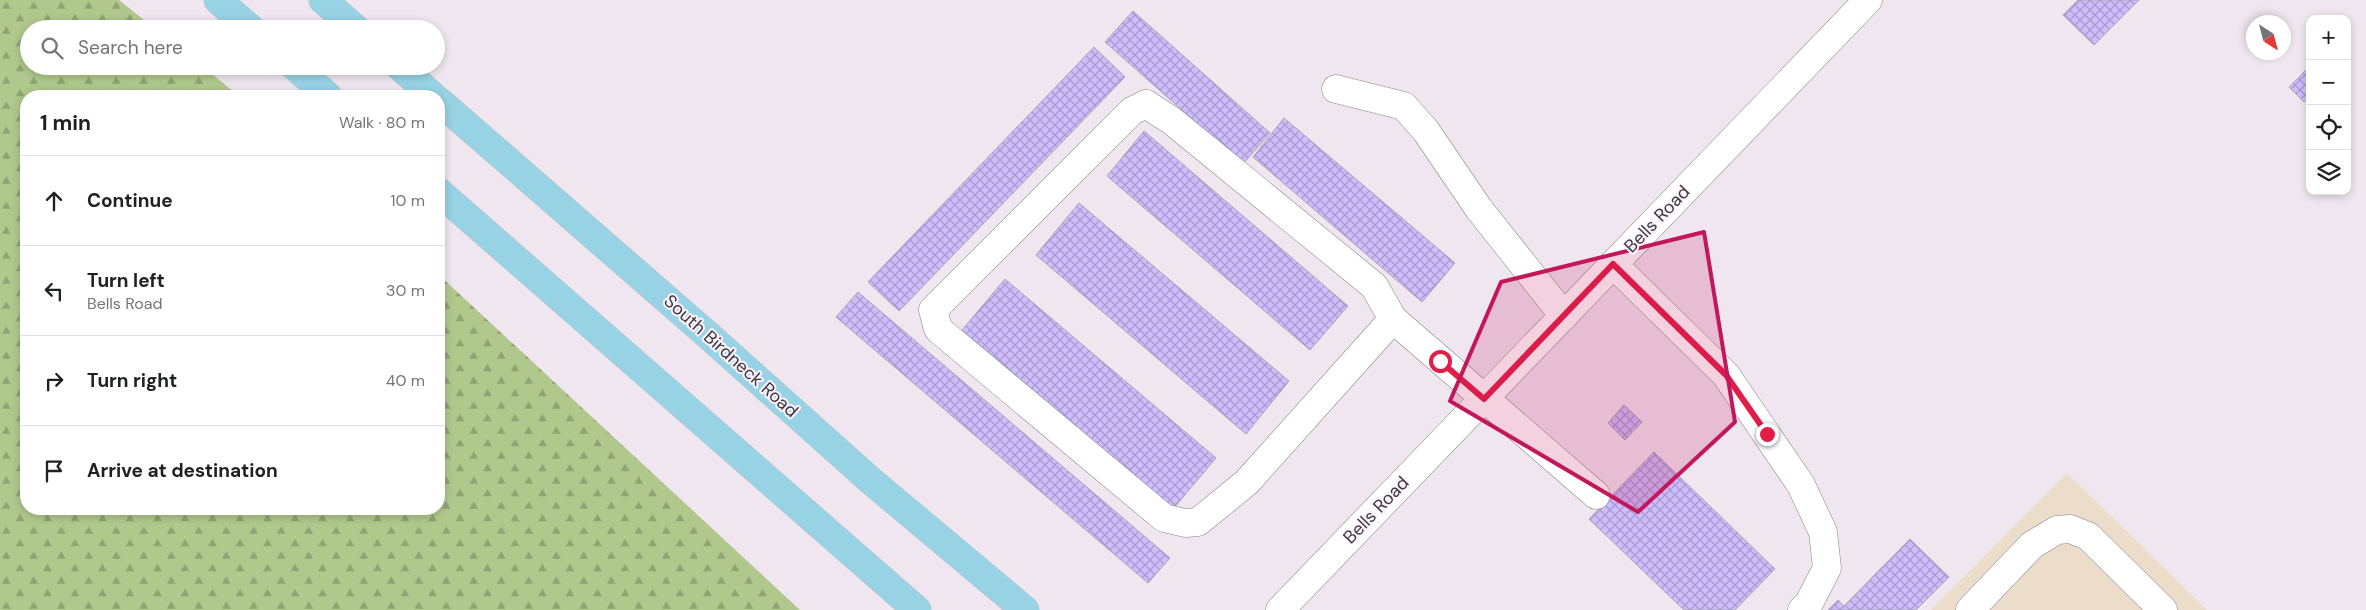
<!DOCTYPE html>
<html lang="en">
<head>
<meta charset="utf-8">
<style>
	body { margin:0; font-family:"DM Sans",sans-serif; background:#f2f2f2; color:#202124 }
	.controls { position:absolute; right:15px; top:15px; display:grid; overflow:hidden; border-radius:10px; box-shadow:0 2px 8px #0003 }
	.controls button { width:45px; height:45px; display:grid; place-items:center; padding:0; border:0; border-bottom:1px solid #e0e0e0; background:#fff; color:#202124; font:25px sans-serif }
	.compass { position:absolute; left:2246px; top:15px; width:45px; height:45px; border-radius:50%; background:#fff; box-shadow:0 2px 8px #0003; rotate:144deg }
	.stop { position:absolute; width:15px; height:15px; margin:-11px; border:4px solid #e11d48; border-radius:50%; background:#fff }
	.stop.end { background:#e11d48; border-color:#fff; box-shadow:0 1px 5px #0008 }
	.list { margin:0; padding:0; list-style:none }
	h2 { display:flex; justify-content:space-between; align-items:center; height:65px; margin:0; padding:0 20px; font-size:21px }
	h2 small { font-size:16px; font-weight:400; color:#757577 }
	.list li { display:grid; grid-template-columns:32px 1fr auto; gap:15px; align-items:center; box-sizing:border-box; height:90px; padding:0 20px; border-top:1px solid #e0e0e0 }
	.list b { display:block; font-size:19px; white-space:nowrap }
	.list p { margin:0; font-size:16px; white-space:nowrap; color:#757577 }
	.list em { font-size:16px; font-style:normal; color:#757577 }
	.icon { flex:none; width:28px; height:28px; fill:none; stroke:currentColor; stroke-width:2; stroke-linecap:round; stroke-linejoin:round }
	.map { position:relative; flex:none; width:2366px; height:610px; overflow:hidden }
	.search { position:absolute; background:#fff; box-shadow:0 2px 8px #0003; left:20px; top:20px; width:425px; height:55px; display:flex; align-items:center; gap:12px; box-sizing:border-box; padding:0 18px; border-radius:28px; color:#757577; font-size:19px }
	.panel { position:absolute; background:#fff; box-shadow:0 2px 8px #0003; left:20px; top:90px; width:425px; height:425px; border-radius:20px }
	.map>svg:first-child { display:block }
	.commercial { fill:#ecddcb }
	.forest { fill:url(#forest-firs) }
	.building { fill:url(#building-cross-hatch); stroke:#a9a7b2 }
	.lines { fill:none; stroke-linecap:round; stroke-linejoin:round }
	.minor-casing { stroke:#8a828b; stroke-width:29 }
	.major-casing { stroke:#c8c7c8; stroke-width:29 }
	.minor { stroke:#fff; stroke-width:28 }
	.major { stroke:#98d2e5; stroke-width:28 }
	.route { stroke:#e11d48; stroke-width:6 }
	.marked { fill:#c2185b; fill-opacity:0.2; stroke:#c2185b; stroke-width:4; stroke-linejoin:round }
	.labels { text-anchor:middle; stroke-width:4; stroke-linejoin:round; paint-order:stroke }
	.street-label { font-size:18px; fill:#3c383c; stroke:#fcf3fd }
</style>
</head>
<body>
<div class="map">
<svg width="2366" height="610" viewBox="0 0 2366 610">
	<defs>
		<pattern id="forest-firs" width="22" height="20" patternUnits="userSpaceOnUse" patternTransform="scale(1.25)"><rect width="22" height="20" fill="#b0c88c"/><path d="M5 1l3.5 6h-7zM16 11l3.5 6h-7z" fill="#90a374"/></pattern>
		<pattern id="building-cross-hatch" width="8" height="8" patternUnits="userSpaceOnUse" patternTransform="scale(1.25)"><rect width="8" height="8" fill="#cebcfd"/><path d="M0 0l8 8M0 8l8-8" fill="none" stroke="#a89ace"/></pattern>
	</defs>
	<rect width="100%" height="100%" fill="#efe6f0"/>
	<polygon class="commercial" points="2067,473 2207,610 1931,610"/>
	<polygon class="forest" points="0,0 119,0 155,29 29,29 29,66 202,66 239,96 26,96 26,509 439,509 439,275 800,610 0,610"/>
	<g class="building">
		<polygon points="2078,0 2139,0 2094,45 2063,15"/>
		<polygon points="1133,11 1270,133 1243,164 1105,42"/>
		<polygon points="1094,47 1125,77 899,311 868,282"/>
		<polygon points="2310,66 2310,96 2304,102 2289,87"/>
		<polygon points="1284,118 1455,263 1422,302 1253,157"/>
		<polygon points="1144,131 1348,306 1310,350 1107,176"/>
		<polygon points="1079,203 1289,381 1246,434 1036,255"/>
		<polygon points="1005,279 1216,458 1173,509 962,330"/>
		<polygon points="858,292 1170,558 1148,583 836,317"/>
		<polygon points="1624,405 1642,422 1625,440 1608,423"/>
		<polygon points="1654,452 1775,569 1735,610 1684,610 1589,519"/>
		<polygon points="1910,539 1949,577 1916,610 1828,610 1838,600 1844,606"/>
	</g>
	<g class="lines">
		<g class="minor-casing">
			<g id="minor">
				<polyline points="1336,89 1404,106 1426,131 1479,209 1564,316"/>
				<polyline points="1613,264 1726,375 1801,485 1823,532 1827,568 1809,603 1802,610"/>
				<polyline points="1393,319 1247,482 1198,522 1185,523 1164,518 938,329 933,310 1132,111 1146,104 1172,121 1374,286 1393,319 1596,495"/>
				<polyline points="1280,610 1868,0"/>
				<polyline points="1970,610 2032,545 2057,530 2070,529 2088,536 2163,610"/>
			</g>
		</g>
		<g class="major-casing">
			<g id="major">
				<polyline points="218,0 251,29"/>
				<polyline points="323,0 356,29"/>
				<polyline points="294,66 328,96"/>
				<polyline points="399,66 433,96"/>
				<polyline points="439,101 709,336 870,480 1025,610"/>
				<polyline points="439,192 917,610"/>
			</g>
		</g>
		<use href="#minor" class="minor"/>
		<use href="#major" class="major"/>
	</g>
	<g class="lines">
		<polyline class="route" points="1440,361 1484,399 1613,264 1726,375 1767,434"/>
	</g>
	<path class="marked" d="M1704,232L1735,422L1638,512L1450,401L1501,282Z"/>
	<g class="labels">
		<g class="street-label">
			<text transform="translate(1657 219) rotate(-46)" y="6">Bells Road</text>
			<text transform="translate(731 356) rotate(42)" y="6">South Birdneck Road</text>
			<text transform="translate(1376 510) rotate(-46)" y="6">Bells Road</text>
		</g>
	</g>
</svg>
<div class="controls">
<button>+</button>
<button>−</button>
<button><svg class="icon" aria-label="locate" viewBox="0 0 24 24"><circle cx="12" cy="12" r="6"/><path d="M12 2v4M12 18v4M2 12h4M18 12h4"/></svg></button>
<button><svg class="icon" aria-label="layers" viewBox="0 0 24 24"><path d="M12 4l9 5-9 5-9-5zM3 14l9 5 9-5"/></svg></button>
</div>
<svg class="compass" viewBox="-18 -18 36 36"><path d="M0-13l5 13h-10z" fill="#e53935"/><path d="M0 13l5-13h-10z" fill="#757577"/></svg>
<div class="stop" style="left:1440px;top:361px"></div>
<div class="stop end" style="left:1767px;top:434px"></div>
<div class="search"><svg class="icon" aria-label="search" viewBox="0 0 24 24"><circle cx="10" cy="10" r="6"/><path d="M15 15l6 6"/></svg>Search here</div>
<section class="panel">
<h2>1 min<small>Walk · 80 m</small></h2>
<ul class="list">
<li><svg class="icon" aria-label="ahead" viewBox="0 0 24 24"><path d="M12 20V5M6 11l6-6 6 6"/></svg><div><b>Continue</b></div><em>10 m</em></li>
<li><svg class="icon" aria-label="left" viewBox="0 0 24 24"><path d="M17 20v-9H6M10 6l-5 5 5 5"/></svg><div><b>Turn left</b><p>Bells Road</p></div><em>30 m</em></li>
<li><svg class="icon" aria-label="right" viewBox="0 0 24 24"><path d="M7 20v-9h11M14 6l5 5-5 5"/></svg><div><b>Turn right</b></div><em>40 m</em></li>
<li><svg class="icon" aria-label="arrive" viewBox="0 0 24 24"><path d="M6 21V4h12l-3 4 3 4H6"/></svg><div><b>Arrive at destination</b></div></li>
</ul>
</section>
</div>
</body>
</html>
